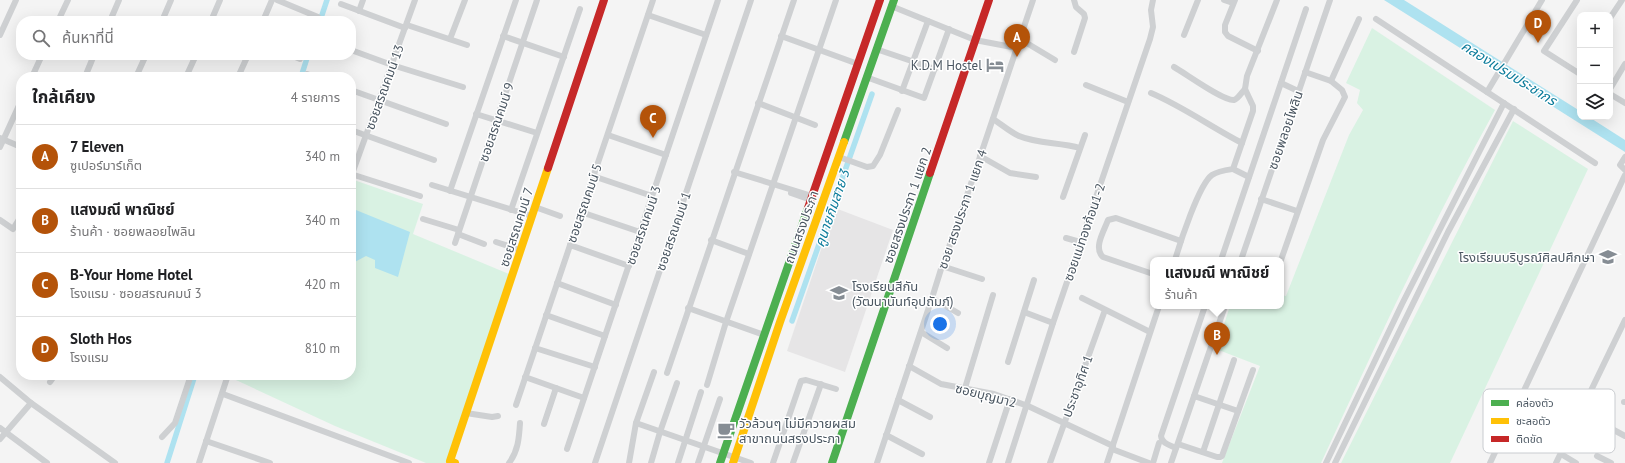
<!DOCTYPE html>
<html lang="th">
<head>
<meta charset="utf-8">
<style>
	body { margin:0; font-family:"PT Sans","Noto Sans Thai",sans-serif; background:#f2f2f2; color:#202124 }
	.controls { position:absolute; right:12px; top:12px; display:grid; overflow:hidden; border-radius:8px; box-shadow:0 4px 16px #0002 }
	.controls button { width:36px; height:36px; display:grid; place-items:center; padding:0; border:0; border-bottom:1px solid #e0e0e0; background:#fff; color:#202124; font:20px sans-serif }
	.you { position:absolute; left:940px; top:324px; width:14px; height:14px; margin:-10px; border:3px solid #fff; border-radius:50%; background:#1a73e8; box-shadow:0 0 0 6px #1a73e833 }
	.badge { display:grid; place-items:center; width:26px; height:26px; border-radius:50%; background:#b45309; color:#fff; font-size:13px; font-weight:700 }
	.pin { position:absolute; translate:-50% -33px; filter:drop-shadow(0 1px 2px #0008) }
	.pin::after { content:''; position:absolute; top:21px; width:14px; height:12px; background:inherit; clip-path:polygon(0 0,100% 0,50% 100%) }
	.popup { position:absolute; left:1150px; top:257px; width:134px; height:52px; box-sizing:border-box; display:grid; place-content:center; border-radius:8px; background:#fff; filter:drop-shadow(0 1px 3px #0005); font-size:13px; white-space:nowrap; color:#757577 }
	.popup b { font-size:15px; color:#202124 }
	.popup::after { content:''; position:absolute; left:50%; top:100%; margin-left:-8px; border:8px solid transparent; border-top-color:#fff }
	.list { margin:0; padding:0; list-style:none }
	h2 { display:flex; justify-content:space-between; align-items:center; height:52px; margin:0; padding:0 16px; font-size:17px }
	h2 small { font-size:13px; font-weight:400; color:#757577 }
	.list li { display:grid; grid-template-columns:26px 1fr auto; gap:12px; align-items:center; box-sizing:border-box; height:64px; padding:0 16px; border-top:1px solid #e0e0e0 }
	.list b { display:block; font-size:15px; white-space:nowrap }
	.list p { margin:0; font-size:13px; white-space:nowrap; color:#757577 }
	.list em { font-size:13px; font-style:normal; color:#757577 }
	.icon { flex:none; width:22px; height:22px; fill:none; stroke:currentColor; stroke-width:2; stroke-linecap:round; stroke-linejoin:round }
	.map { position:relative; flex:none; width:1625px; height:463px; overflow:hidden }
	.search { position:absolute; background:#fff; box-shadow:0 4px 16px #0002; left:16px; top:16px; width:340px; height:44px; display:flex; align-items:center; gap:10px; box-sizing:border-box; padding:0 14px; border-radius:16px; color:#757577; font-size:15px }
	.panel { position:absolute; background:#fff; box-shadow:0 4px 16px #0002; left:16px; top:72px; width:340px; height:308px; border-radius:16px }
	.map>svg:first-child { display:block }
	.education { fill:#e6e5e6 }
	.green { fill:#d9f2e3 }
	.water { fill:#aee2f0 }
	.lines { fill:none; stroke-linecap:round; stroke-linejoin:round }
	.canal { stroke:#aee2f0; stroke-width:5.5 }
	.street { stroke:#ced0d2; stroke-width:6 }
	.fast { stroke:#4caf50; stroke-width:8 }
	.slow { stroke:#ffc107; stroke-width:8 }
	.jam { stroke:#c62828; stroke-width:8 }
	.labels { text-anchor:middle; stroke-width:3; stroke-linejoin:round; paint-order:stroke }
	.poi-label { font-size:13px; fill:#4a5661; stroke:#fff; text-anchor:end }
	.street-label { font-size:13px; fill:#4a5661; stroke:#fff }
	.water-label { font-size:14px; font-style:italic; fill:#0c7c9b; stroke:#fff }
	.key { fill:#fff; stroke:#c9ccd0; stroke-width:1 }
	.key-label { font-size:11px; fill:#4a5661 }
</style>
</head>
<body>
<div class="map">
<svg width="1625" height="463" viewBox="0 0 1625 463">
	<rect width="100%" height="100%" fill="#f4f4f4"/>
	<polygon class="education" points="835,208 893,230 845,372 787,351"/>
	<g class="green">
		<path d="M1372,28L1495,110C1431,225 1376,344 1321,463H1222L1260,366L1216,349L1230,306L1238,309L1239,306H1281V295L1286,296L1349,135L1363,110L1357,103L1360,90L1346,83Z"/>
		<polygon points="1513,121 1588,169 1450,463 1341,463"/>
		<polygon points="351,179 423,204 413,234 509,274 448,463 426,463 335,426 225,375 351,375"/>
	</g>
	<g class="water">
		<polygon points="1384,0 1404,0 1580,111 1580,117 1589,117 1625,140 1625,152"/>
		<polygon points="351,208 410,232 398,277 375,268 375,260 366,256 351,264"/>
	</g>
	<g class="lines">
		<g class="canal">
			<polyline points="320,21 327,0"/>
			<polyline points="301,77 308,55"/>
			<polyline points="792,321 872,94"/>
			<polyline points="167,463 195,375"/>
		</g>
		<g class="street">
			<polyline points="277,0 318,17"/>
			<polyline points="1224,0 1233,3"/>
			<polyline points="1235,0 1225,25 1225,32 1228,36 1258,51"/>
			<polyline points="1577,0 1544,51 1580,74"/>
			<polyline points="341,4 405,28"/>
			<polyline points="891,6 975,40 1017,48"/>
			<polyline points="359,11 363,0"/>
			<polyline points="648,15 706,35"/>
			<polyline points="1610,18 1622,0"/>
			<polyline points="1376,19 1595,163"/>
			<polyline points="58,21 68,0"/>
			<polyline points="110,21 119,0"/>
			<polyline points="162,21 171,0"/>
			<polyline points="211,21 220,0"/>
			<polyline points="263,21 272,0"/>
			<polyline points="407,25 467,45"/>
			<polyline points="0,35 16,0"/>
			<polyline points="1184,35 1198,0"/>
			<polyline points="503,36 564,57"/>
			<polyline points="781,36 858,64"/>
			<polyline points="450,39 465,0"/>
			<polyline points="1020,39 1055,60"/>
			<polyline points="876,49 935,69"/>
			<polyline points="351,50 392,65 463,87"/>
			<polyline points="1074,52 1085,18 1084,14 1076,7 1074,0"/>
			<polyline points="291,55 300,59"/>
			<path d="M1174,67C1185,73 1223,101 1234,100C1238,99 1242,92 1245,89"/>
			<polyline points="1305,72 1331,81"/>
			<polyline points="307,74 314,77"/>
			<polyline points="32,77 42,55"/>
			<polyline points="85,77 94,55"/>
			<polyline points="136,77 146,55"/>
			<polyline points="186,77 196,55"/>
			<polyline points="238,77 248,55"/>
			<polyline points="866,77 924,98 949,29"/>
			<polyline points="1281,83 1298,91"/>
			<polyline points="1086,85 1128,102"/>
			<polyline points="1610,89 1625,64"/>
			<polyline points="351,90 446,124"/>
			<polyline points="902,91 928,21"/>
			<polyline points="1487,92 1542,0"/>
			<path d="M1151,93C1182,106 1211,127 1242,143"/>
			<polyline points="1610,94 1625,103"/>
			<polyline points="758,103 815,125"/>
			<polyline points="476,114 537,133"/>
			<path d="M993,119C1001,124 1010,132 1019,136C1038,144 1060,142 1080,148"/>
			<polyline points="351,130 434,160"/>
			<polyline points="608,135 666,155"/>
			<polyline points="0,138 21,147"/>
			<polyline points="0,147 21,101"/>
			<polyline points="980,156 1010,173 1036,177"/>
			<polyline points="839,157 867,167 873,166 880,155 898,110"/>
			<polyline points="1625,157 1620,165 1625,170"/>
			<polyline points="1233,169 1249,177"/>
			<polyline points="734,172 812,196"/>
			<polyline points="351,174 420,196"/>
			<polyline points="352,174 415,0"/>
			<polyline points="593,176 652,196"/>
			<polyline points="432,185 532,216"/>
			<polyline points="450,191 516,0"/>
			<polyline points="791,193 811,200"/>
			<polyline points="1063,197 1085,135"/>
			<polyline points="1261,199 1297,211"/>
			<polyline points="535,207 560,216"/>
			<polyline points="511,210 580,9"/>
			<polyline points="581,212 640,232"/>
			<polyline points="423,219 459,230"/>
			<polyline points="0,220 13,229 21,216"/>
			<polyline points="458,234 484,244"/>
			<polyline points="1066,238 1080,242"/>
			<polyline points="711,240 749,254"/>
			<polyline points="496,242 521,250"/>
			<polyline points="455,243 537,0"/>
			<polyline points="570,245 629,266"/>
			<path d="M1175,260C1180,243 1199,184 1212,175C1218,171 1226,170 1233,169L1253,111V106L1245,89L1247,76L1277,0"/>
			<polyline points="1221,260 1306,9"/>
			<polyline points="1241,260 1330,0"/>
			<polyline points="1281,260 1323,140 1345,97 1342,90 1331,81 1359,19"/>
			<polyline points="942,266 982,279"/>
			<path d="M1153,274L1103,257C1093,248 1104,231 1108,220L1116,218L1181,241"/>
			<polyline points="557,283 616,305"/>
			<polyline points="932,298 958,313"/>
			<polyline points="1082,298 1150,332"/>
			<polyline points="688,308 764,335"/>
			<polyline points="1024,312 1053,323"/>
			<polyline points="546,315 605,336"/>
			<polyline points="921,332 947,348"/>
			<polyline points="535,348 595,367"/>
			<polyline points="1008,362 1034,280"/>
			<polyline points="909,366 941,384 994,394 1028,406 1113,446"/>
			<polyline points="667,373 794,0"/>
			<polyline points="0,377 31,403 115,463"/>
			<polyline points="525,377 584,398"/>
			<polyline points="50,382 55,375"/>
			<polyline points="707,385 726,322 836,0"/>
			<polyline points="965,388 993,295"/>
			<polyline points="223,394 409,463"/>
			<polyline points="1194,396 1238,411"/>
			<polyline points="898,400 930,417"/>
			<polyline points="1624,402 1625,402"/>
			<polyline points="516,405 653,0"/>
			<polyline points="466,413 492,417 498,416"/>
			<polyline points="636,423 751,463"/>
			<polyline points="544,424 556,388"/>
			<polyline points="0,428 47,463"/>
			<polyline points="1612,429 1625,436"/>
			<polyline points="886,435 922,454"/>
			<polyline points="162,437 175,423 191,375"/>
			<polyline points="0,439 31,403"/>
			<polyline points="206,441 270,463"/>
			<polyline points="1178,444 1217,457 1220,457 1222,456 1253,370"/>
			<path d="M1176,448C1170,445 1162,444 1161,436L1205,306"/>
			<polyline points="567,449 718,0"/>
			<polyline points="1112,449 1149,463"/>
			<polyline points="1203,452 1234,360"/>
			<polyline points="1561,454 1576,463"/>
			<polyline points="1597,456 1611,463"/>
			<polyline points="199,463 228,375"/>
			<path d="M509,463C518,451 519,439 520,423"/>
			<polyline points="595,463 751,0"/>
			<polyline points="629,463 636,423 654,372"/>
			<polyline points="651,463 660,432 677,383"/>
			<polyline points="678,463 701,392"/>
			<polyline points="698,463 720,399"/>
			<polyline points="773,463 801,381 806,380 836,389"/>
			<polyline points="793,463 821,384"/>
			<polyline points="877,463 932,298 942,266 956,228 1033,0"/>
			<polyline points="989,463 1010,399"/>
			<polyline points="1008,463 1053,323 1150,39 1153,27 1151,10 1153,0"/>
			<polyline points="1050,463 1105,310"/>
			<polyline points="1107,463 1159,306"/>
			<polyline points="1153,463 1159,443"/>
			<polyline points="1171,463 1225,306"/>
			<polyline points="1326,463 1402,304 1504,103"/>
			<polyline points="1335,463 1448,232 1514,109"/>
			<polyline points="1490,463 1625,175"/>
			<polyline points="1556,463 1625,320"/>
		</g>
		<g class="fast">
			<polyline points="844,142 894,0"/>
			<polyline points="720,463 808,208"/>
			<polyline points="832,463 930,173"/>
		</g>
		<g class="slow">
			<polyline points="455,463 450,461 548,168"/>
			<polyline points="733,463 780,322 844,142"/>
		</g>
		<g class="jam">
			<polyline points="548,168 604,0"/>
			<polyline points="930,173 989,0"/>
			<polyline points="808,208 880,0"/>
		</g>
	</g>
	<defs>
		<g id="hotel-bare" transform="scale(1.38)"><path d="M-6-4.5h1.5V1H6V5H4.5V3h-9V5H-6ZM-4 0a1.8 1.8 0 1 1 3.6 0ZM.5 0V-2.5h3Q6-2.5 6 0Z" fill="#868d94" stroke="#fff" stroke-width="2.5" paint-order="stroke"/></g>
		<g id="school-bare" transform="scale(1.38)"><path d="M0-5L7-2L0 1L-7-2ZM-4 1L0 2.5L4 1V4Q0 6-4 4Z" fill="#868d94" stroke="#fff" stroke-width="2.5" paint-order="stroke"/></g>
		<g id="cafe-bare" transform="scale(1.38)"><path d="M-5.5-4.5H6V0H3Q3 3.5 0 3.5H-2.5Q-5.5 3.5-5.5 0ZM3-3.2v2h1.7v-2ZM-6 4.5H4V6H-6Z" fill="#868d94" stroke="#fff" stroke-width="2.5" paint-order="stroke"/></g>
	</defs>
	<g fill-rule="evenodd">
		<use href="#hotel-bare" x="995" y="65"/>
		<use href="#school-bare" x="1608" y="257"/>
		<use href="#school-bare" x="839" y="293"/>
		<use href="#cafe-bare" x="726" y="430"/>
	</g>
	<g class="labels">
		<g class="poi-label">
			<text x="982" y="70">K.D.M Hostel</text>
			<text x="1595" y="262">โรงเรียนบริบูรณ์ศิลปศึกษา</text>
			<text x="852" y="291" text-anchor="start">โรงเรียนสีกัน<tspan x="852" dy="15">(วัฒนานันท์อุปถัมภ์)</tspan></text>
			<text x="739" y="428" text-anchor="start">วัวล้วนๆ ไม่มีควายผสม<tspan x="739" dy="15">สาขาถนนสรงประภา</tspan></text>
		</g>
		<g class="street-label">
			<text transform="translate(384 87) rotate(-70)" y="5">ซอยสรณคมน์ 13</text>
			<text transform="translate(496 122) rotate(-71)" y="5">ซอยสรณคมน์ 9</text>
			<text transform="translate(1285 130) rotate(-71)" y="5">ซอยพลอยไพลิน</text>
			<text transform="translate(584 203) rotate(-71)" y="5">ซอยสรณคมน์ 5</text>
			<text transform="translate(907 205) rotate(-71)" y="5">ซอยสรงประภา 1 แยก 2</text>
			<text transform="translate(962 209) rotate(-71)" y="5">ซอย สรงประภา 1 แยก 4</text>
			<text transform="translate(643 225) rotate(-71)" y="5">ซอยสรณคมน์ 3</text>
			<text transform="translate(516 227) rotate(-72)" y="5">ซอยสรณคมน์ 7</text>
			<text transform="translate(801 227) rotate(-70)" y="5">ถนนสรงประภา</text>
			<text transform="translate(673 231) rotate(-71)" y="5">ซอยสรณคมน์ 1</text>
			<text transform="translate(1084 232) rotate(-71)" y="5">ซอยแม่ทองก้อน1-2</text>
			<text transform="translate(1077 386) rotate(-70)" y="5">ประชาอุทิศ 1</text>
			<text transform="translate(986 395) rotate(14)" y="5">ซอยบุญมา2</text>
		</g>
		<g class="water-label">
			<text transform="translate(1509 73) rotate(32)" y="5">คลองเปรมประชากร</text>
			<text transform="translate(832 208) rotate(-71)" y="5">คูนายกิมสาย 3</text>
		</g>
	</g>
	<rect x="1483" y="389" width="132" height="64" rx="6" class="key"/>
	<rect x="1491" y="400" width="18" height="6" fill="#4caf50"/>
	<rect x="1491" y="418" width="18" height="6" fill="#ffc107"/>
	<rect x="1491" y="436" width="18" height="6" fill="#c62828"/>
	<g class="key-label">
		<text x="1516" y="407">คล่องตัว</text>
		<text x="1516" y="425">ชะลอตัว</text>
		<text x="1516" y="443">ติดขัด</text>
	</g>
</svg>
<div class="controls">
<button>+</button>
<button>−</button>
<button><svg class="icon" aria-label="layers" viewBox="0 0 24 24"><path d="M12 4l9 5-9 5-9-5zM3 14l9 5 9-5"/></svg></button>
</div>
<div class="you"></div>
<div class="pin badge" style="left:1017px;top:57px">A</div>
<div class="pin badge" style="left:1217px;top:355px">B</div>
<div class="popup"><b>แสงมณี พาณิชย์</b>ร้านค้า</div>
<div class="pin badge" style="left:653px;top:138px">C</div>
<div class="pin badge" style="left:1538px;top:43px">D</div>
<div class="search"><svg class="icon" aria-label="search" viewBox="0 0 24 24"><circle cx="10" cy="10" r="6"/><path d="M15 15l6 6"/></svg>ค้นหาที่นี่</div>
<section class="panel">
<h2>ใกล้เคียง<small>4 รายการ</small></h2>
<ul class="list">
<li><span class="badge">A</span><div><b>7 Eleven</b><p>ซูเปอร์มาร์เก็ต</p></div><em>340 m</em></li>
<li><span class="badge">B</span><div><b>แสงมณี พาณิชย์</b><p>ร้านค้า · ซอยพลอยไพลิน</p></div><em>340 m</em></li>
<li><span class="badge">C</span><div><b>B-Your Home Hotel</b><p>โรงแรม · ซอยสรณคมน์ 3</p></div><em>420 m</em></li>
<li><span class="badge">D</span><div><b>Sloth Hos</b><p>โรงแรม</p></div><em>810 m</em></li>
</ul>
</section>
</div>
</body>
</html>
